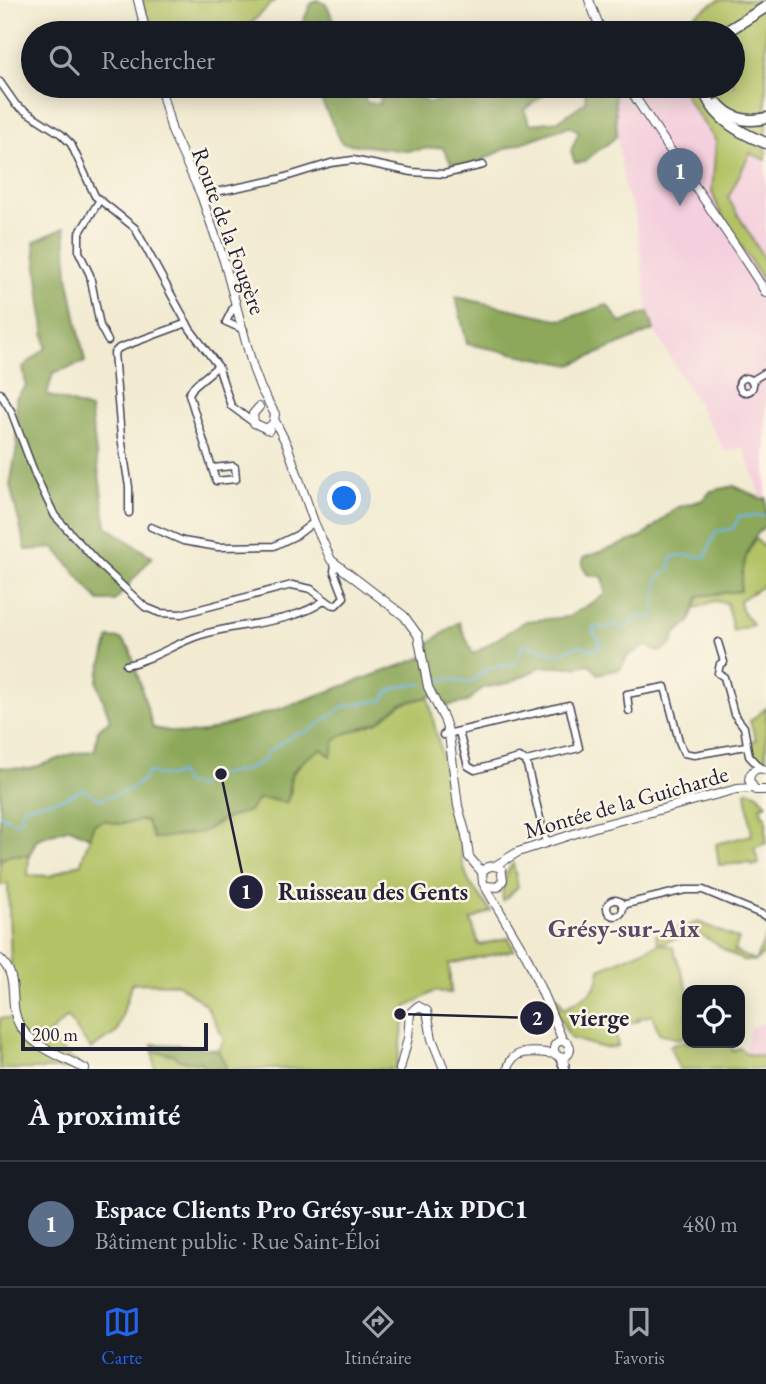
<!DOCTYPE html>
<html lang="fr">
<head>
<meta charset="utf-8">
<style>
	body { margin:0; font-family:"EB Garamond",serif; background:#242831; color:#f1f3f6 }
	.controls { position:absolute; right:21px; bottom:21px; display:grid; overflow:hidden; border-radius:14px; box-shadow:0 4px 18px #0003 }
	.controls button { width:63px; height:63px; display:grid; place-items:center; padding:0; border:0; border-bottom:2px solid #363941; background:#171b24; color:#f1f3f6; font:35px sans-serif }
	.scale { position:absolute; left:21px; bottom:18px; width:187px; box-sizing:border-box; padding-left:7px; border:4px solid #22223b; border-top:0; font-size:19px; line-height:24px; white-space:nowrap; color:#22223b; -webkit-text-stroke:5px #fcf5e5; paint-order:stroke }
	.you { position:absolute; left:345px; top:499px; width:24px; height:24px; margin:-18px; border:5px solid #fff; border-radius:50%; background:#1a73e8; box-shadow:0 0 0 10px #1a73e833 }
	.badge { display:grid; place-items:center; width:46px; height:46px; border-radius:50%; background:#2563eb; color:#fff; font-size:23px; font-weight:700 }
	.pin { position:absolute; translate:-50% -58px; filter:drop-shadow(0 2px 4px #0008) }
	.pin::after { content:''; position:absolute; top:37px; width:24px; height:21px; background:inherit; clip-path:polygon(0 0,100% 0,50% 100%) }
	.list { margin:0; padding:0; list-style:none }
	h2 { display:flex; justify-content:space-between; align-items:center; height:91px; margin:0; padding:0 28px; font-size:30px }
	h2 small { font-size:23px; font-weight:400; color:#9ea1a6 }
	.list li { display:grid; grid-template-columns:46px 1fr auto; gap:21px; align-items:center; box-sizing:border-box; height:126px; padding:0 28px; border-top:2px solid #363941 }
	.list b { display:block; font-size:26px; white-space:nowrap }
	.list p { margin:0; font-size:23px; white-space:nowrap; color:#9ea1a6 }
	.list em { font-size:23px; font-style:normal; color:#9ea1a6 }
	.icon { flex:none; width:38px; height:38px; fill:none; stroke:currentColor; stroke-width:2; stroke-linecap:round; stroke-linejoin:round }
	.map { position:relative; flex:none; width:766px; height:1069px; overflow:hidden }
	.search { position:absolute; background:#171b24; box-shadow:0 4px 18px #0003; left:21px; right:21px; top:21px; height:77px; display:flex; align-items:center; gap:18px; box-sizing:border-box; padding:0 24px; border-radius:38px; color:#9ea1a6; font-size:26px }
	.sheet { height:217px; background:#171b24 }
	nav { display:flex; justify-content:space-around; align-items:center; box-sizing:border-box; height:98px; border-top:2px solid #363941; background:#171b24; font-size:19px; color:#9ea1a6 }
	nav a { display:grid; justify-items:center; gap:4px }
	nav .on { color:#2563eb }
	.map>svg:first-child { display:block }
	.built { fill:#f4cfdd }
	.green { fill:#b2c265; stroke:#6a7250; stroke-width:2 }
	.forest { fill:#8da85a; stroke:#58654a; stroke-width:2 }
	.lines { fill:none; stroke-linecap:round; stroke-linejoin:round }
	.stream { stroke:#6eb4e4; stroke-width:2 }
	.street-casing { stroke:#414052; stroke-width:9 }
	.secondary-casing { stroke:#414052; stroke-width:10 }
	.highway-casing { stroke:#414052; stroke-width:13 }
	.street { stroke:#fff; stroke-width:6 }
	.secondary { stroke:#fff; stroke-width:8 }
	.highway { stroke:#fff; stroke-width:10 }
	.labels { text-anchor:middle; stroke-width:5; stroke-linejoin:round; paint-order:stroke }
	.street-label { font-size:23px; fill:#22223b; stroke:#fcf5e5 }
	.quarter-label { font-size:26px; font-weight:bold; fill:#564c69; stroke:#fcf5e5 }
	.leader { fill:none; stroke:#22223b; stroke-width:2.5 }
	.callout-dot { fill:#22223b; stroke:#fcf5e5; stroke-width:2.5 }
	.mark-label { font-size:21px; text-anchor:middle; font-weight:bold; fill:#fff }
	.callout-label { font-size:24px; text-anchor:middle; font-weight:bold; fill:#22223b; stroke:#fcf5e5; stroke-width:5; stroke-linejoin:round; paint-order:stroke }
</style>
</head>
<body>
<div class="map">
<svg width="766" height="1069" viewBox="0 0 766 1069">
	<rect width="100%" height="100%" fill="#fcf5e5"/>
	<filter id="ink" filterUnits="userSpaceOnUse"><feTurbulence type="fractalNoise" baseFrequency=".0143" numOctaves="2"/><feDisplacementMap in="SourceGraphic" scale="14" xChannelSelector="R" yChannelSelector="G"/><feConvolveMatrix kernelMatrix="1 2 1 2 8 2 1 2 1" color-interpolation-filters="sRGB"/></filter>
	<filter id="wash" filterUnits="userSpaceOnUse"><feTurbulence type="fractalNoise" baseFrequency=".00686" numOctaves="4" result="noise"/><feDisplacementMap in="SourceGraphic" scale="28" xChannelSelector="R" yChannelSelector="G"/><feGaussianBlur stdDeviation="1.57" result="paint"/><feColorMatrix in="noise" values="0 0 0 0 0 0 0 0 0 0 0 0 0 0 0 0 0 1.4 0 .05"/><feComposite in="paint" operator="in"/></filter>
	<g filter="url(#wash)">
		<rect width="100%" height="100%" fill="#f2ebd2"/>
		<g class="built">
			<polygon points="732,0 766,0 766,498 762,499 743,447 726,452 654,330 648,312 635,213 625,190 617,135 614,86 733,86 733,33 657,33"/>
			<polygon points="762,1023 766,1024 766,1057 747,1054 745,1052 750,1027"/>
		</g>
		<g class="green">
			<polygon points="141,0 275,0 241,33 150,33"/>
			<polygon points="719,0 766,0 766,160 750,153 728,198 766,262 766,286 719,210 712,192 716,141 686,98 685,86 733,86 733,33 682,33 681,23"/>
			<polygon points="755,538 766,550 766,584 739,601 741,609 753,625 733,631 727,603 714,601 694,609 698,595 740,591 744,560"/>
			<polygon points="428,697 461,838 462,862 469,882 491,911 471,920 479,945 509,938 514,950 449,964 451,993 435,991 407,1007 396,1069 227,1069 218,1050 224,1039 206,1005 178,984 132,983 117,1032 91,1049 67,1017 45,1038 85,1069 0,1069 0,1018 13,1019 8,884 0,885 0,860 10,855 29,856 28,875 50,876 81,863 94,824 104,820 118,824 146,820 154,838 203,832 222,820 249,811 258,799 270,799 286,803 291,792 291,776 305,759 342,735 378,722 401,704"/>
			<polygon points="766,708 766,762 753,754 748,742 756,740 750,721"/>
			<polygon points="749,790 758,794 766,803 766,805 760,806 763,816 766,817 766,843 754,848 759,864 752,866 751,863 719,865 716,844 752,835 746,792"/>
			<path d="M513,863L518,887L503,901C501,889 505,873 513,863Z"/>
			<path d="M698,922L739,939L734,951L755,961L766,937V952C750,969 738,959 722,948C715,942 706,938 698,933L660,943L673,947L688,990L687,1035L678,1039L659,1033L652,1015L637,1019L638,1021L614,1027L618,1046C602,1051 586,1042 570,1038L549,996L557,997L564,1008C583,998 599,992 600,969L658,944L656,935Z"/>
			<polygon points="687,1040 687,1043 729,1043 733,1051 739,1048 747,1054 766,1057 766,1069 679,1069 670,1046"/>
			<polygon points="153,1052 173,1054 179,1060 202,1062 206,1069 155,1069"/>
		</g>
		<g class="forest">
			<polygon points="317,0 327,5 339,33 288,33 303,22 311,4"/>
			<path d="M314,86H360L367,103L380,104L381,90L399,86L429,103L452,96L458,86H555L524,110L530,124L558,121L585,102L586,86H614L617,135C607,147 595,150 585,162L575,163L571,151L579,131L569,126L507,148L462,170L452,164L442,147L406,151L342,143Z"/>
			<polygon points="65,227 68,276 85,362 53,373 47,395 90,409 106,526 152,557 115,601 99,601 55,548 26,550 10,485 17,447 16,398 26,386 23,367 46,348 34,242"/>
			<polygon points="456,297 562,320 607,305 621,323 648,312 654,330 571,365 467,344"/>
			<path d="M734,486L762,499L766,498V525C746,541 743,567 740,591L699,596L690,622L675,634L672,644L659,652L646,646L628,656L620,669L598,674L589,664L576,667H541L509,683L483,688L467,702L446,706L435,695L401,704L378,722L342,735L335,741L331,756L321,749C311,755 296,764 291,776C288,785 293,790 286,803L270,799H258L249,811L222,820L203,832L154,839L146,820L118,824L104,820L94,824L89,837L70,828L37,839L29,856L10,855L0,860V767L30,769L72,754L95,750L98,729L110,720L97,682L109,638L121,639L130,649L153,728L187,734L204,732L285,707L427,656L429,643L459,622L473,654L526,621L568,617L606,594L603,577L587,574L583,566V558L642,537L676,508L703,500L711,491Z"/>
			<polygon points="152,1044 182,1045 218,1050 227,1069 206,1069 201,1062 178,1060 173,1054 153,1052"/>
		</g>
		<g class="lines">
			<g class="stream">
				<polyline points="434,681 448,679 470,683 487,669 516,663 523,644 557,654 580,645 592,650 600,646 601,643 593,632 593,627 608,628 615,624 625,629 638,617 654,616 658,578 670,568 672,557 682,555 706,557 715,532 734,528 739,516 766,516"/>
				<path d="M0,815L15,822L19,821L26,806L62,799L83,789L99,799C115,796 141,788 148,772L169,777L179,773L185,784L200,786L221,774L243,771L263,761L268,752L295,734L308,732L344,706L383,700C390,684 407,686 423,684"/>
			</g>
		</g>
	</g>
	<g filter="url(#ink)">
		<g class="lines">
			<g class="street-casing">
				<g id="street">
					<polyline points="0,82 16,105 61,134 71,144 95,196 135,228 190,329 218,366 231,406 254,423"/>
					<polyline points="201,195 279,179 331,163 353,160 412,172 444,174 483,165"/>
					<polyline points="99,201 79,234 79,252 90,275 100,326 108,341"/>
					<polyline points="236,302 226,322 244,330"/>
					<circle cx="746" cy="385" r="7"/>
					<polyline points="751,381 766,372"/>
					<polyline points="0,393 11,411 36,477 55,516 99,564 145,607 160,613 181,614 292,585 311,589 331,604 336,605 344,597 334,571 335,565"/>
					<polyline points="212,468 233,466 235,467 236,479 216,481 189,394 194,386 218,366"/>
					<polyline points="129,513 129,487 121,437 114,353 119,348 187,323"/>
					<polyline points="151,527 183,541 218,547 274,546 297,535 314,522"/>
					<polyline points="718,642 724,662 720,664 718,673 724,677 734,714 744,727 749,756 760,768"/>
					<path d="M126,665C153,660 175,643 201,635C241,622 291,625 325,600"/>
					<polyline points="629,711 627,694 665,687 679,741 684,753 694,755 746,746"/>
					<polyline points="459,732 468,766 475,770 519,758 526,761"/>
					<polyline points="443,735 569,705 579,748 526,761 546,843"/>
					<circle cx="615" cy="908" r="8"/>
					<polyline points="622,905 685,890 703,890 766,916"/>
					<polyline points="558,1056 564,1069"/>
					<polyline points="565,1069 566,1056"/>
				</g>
			</g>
			<g class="secondary-casing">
				<g id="secondary">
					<polyline points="138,0 146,33"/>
					<polyline points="589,0 602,33"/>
					<polyline points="160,86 172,131 201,195 224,261 253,368 261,389 275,414 273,424 266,429"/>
					<path d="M628,86C672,156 722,222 766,293"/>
					<polyline points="259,407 253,414 254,423 269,430"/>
					<polyline points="275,421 287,445 314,522 331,560 404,616 418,635 428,687 444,719 449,734 458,806 466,835 469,857 482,872"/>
					<path d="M766,770C757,766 750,771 749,780L755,790H766"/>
					<polyline points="495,866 518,852 595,827 737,789 752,788"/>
					<polyline points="482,872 483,883 527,957 563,1041"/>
					<path d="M482,872C487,865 493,865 501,868L503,880L498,887L486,886"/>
					<path d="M0,959C21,977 7,1005 20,1026C33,1047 65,1058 85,1069"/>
					<circle cx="562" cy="1049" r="8"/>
					<polyline points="400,1069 408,1038 410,1013 418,1006 427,1011 432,1039 444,1069"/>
					<path d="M508,1069C511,1047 538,1052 555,1054"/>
				</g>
			</g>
			<g class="highway-casing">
				<g id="highway">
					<polyline points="724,33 766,7"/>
					<path d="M703,86C710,116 739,133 766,143"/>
					<path d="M718,104C731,119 747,123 766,118"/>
				</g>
			</g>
			<use href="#street" class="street"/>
			<use href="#secondary" class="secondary"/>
			<use href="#highway" class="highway"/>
		</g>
	</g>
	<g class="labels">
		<g class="street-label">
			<text transform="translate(229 231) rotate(70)" y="8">Route de la Fougère</text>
			<text transform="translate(626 802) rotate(-16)" y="8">Montée de la Guicharde</text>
		</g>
		<g class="quarter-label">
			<text x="624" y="937">Grésy-sur-Aix</text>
		</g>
	</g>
	<path class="leader" d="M221 774L246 892M400 1014L537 1018"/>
	<g class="callout-dot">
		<circle cx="221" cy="774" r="7"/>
		<circle cx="400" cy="1014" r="7"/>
		<circle cx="246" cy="892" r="18"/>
		<circle cx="537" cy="1018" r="18"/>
	</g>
	<g class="mark-label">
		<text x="246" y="899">1</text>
		<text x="537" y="1025">2</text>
	</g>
	<g class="callout-label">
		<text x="373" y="900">Ruisseau des Gents</text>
		<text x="599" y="1026">vierge</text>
	</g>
</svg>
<div class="controls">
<button><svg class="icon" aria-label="locate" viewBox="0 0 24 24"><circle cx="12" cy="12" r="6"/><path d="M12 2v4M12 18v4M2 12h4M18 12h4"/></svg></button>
</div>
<div class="scale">200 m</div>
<div class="you"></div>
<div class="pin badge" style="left:680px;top:206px;background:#5c6f8a">1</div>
<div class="search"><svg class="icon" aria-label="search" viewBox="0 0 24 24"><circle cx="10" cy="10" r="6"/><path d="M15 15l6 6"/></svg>Rechercher</div>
</div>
<section class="sheet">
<h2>À proximité<small></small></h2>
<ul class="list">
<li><span class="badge" style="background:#5c6f8a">1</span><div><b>Espace Clients Pro Grésy-sur-Aix PDC1</b><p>Bâtiment public · Rue Saint-Éloi</p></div><em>480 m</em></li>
</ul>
</section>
<nav>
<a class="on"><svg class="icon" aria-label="map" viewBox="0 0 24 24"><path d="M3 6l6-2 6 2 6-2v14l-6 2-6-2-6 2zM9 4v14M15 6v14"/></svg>Carte</a>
<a><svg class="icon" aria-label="directions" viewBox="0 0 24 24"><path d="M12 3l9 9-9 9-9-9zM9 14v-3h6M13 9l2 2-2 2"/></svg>Itinéraire</a>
<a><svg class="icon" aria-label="saved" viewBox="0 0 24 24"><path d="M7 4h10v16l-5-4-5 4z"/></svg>Favoris</a>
</nav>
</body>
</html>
